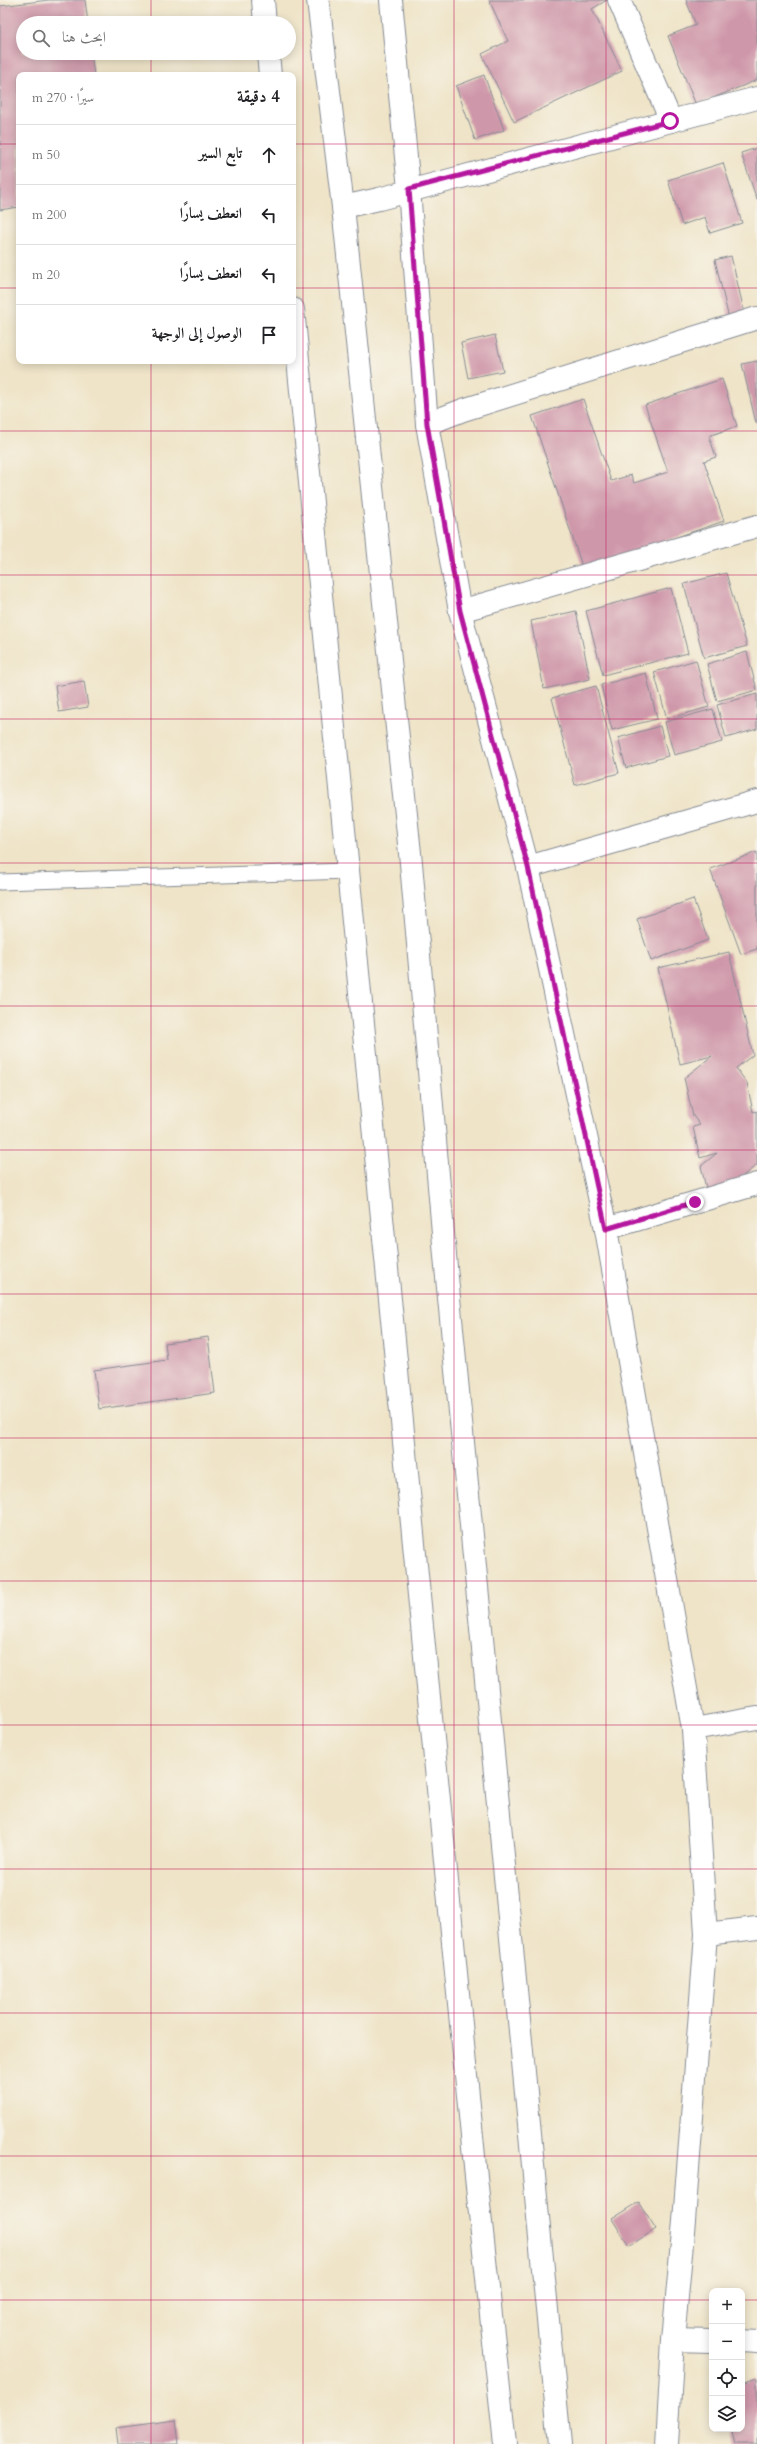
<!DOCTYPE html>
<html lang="ar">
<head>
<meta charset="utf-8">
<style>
	body { margin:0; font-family:Cardo,Amiri,serif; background:#f2f2f2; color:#202124; direction:rtl }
	.controls { position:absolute; right:12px; bottom:12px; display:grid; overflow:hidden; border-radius:8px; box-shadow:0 2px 10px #0003 }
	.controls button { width:36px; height:36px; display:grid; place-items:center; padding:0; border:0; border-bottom:1px solid #e0e0e0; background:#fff; color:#202124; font:20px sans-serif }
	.stop { position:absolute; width:12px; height:12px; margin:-9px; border:3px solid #b5179e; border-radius:50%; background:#fff }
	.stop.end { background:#b5179e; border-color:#fff; box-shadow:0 1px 4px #0008 }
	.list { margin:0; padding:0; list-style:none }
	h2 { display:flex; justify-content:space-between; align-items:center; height:52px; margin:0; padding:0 16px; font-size:17px }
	h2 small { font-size:13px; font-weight:400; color:#757577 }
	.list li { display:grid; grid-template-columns:26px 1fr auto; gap:12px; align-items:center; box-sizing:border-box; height:60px; padding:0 16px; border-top:1px solid #e0e0e0 }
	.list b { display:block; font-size:15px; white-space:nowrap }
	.list em { font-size:13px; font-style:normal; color:#757577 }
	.icon { flex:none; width:22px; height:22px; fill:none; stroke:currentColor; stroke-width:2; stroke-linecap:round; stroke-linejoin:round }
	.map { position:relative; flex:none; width:757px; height:2444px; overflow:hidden; direction:ltr }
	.search { position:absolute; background:#fff; box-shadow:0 2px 10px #0003; left:16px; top:16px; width:280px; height:44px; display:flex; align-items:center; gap:10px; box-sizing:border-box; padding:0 14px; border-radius:22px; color:#757577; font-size:15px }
	.panel { position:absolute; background:#fff; box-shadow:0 2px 10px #0003; left:16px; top:72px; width:280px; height:292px; border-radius:8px; direction:rtl }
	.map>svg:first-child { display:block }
	.building { fill:#cf98aa }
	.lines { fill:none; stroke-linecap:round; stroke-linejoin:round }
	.service-casing { stroke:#858a93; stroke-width:17 }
	.minor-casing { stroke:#858a93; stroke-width:24 }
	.tertiary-casing { stroke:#858a93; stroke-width:24 }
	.trunk-casing { stroke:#858a93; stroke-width:24 }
	.service { stroke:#fff; stroke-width:15 }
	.minor { stroke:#fff; stroke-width:22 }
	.tertiary { stroke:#fff; stroke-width:22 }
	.trunk { stroke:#fff; stroke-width:22 }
	.route { stroke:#b5179e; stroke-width:5 }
	.grid { fill:none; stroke:#c2185b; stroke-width:1; stroke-opacity:0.55 }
</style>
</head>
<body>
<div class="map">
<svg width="757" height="2444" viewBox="0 0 757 2444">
	<rect width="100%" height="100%" fill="#f7f3e8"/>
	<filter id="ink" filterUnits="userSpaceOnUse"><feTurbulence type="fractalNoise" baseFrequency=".025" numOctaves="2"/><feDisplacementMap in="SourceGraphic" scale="8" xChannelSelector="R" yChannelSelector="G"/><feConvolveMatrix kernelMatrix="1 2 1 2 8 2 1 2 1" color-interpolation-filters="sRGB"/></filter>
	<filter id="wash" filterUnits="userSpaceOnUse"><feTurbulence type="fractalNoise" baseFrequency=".012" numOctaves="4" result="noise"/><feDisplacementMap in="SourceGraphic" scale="16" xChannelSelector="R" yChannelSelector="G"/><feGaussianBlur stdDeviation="0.9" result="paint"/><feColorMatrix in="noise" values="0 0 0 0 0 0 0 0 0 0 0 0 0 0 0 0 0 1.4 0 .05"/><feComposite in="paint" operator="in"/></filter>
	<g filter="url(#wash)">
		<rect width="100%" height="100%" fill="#efe4c8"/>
		<g id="blocks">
			<g class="building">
				<polygon points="49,0 85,0 88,23 23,23 23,53 91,53 94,75 19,75 19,207 0,210 0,6"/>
				<polygon points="489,0 607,0 592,9 622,71 514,122 482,54 508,41"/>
				<polygon points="686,0 757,0 757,80 696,105 668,36 696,25"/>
				<polygon points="484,75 504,130 475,140 456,86"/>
				<polygon points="757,148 757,200 741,153"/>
				<polygon points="723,163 742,223 710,233 705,217 682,225 668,180"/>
				<polygon points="731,256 745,315 729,319 715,260"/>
				<polygon points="495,335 503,371 468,378 461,343"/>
				<polygon points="757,361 757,422 756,423 742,364"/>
				<polygon points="722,379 737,426 709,436 716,457 704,461 724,521 583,569 532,416 583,399 611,481 631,475 634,483 668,472 645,405"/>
				<polygon points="726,573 747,646 704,658 684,584"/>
				<polygon points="671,588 688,653 603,675 586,611"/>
				<polygon points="576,611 590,679 544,689 531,621"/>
				<polygon points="747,652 757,690 717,701 707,664"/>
				<polygon points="696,660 709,707 667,719 654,672"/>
				<polygon points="646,673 657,719 612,730 601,685"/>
				<polygon points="84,681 88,707 59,712 55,686"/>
				<polygon points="596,686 619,773 575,785 552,698"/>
				<polygon points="757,694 757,729 726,738 717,705"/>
				<polygon points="713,709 722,742 674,755 665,722"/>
				<polygon points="660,726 668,756 626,768 618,738"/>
				<polygon points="757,852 757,949 741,954 710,869"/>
				<polygon points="693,899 708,940 651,961 637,919"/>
				<polygon points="729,952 753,1055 736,1068 747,1083 753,1112 757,1111 757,1165 709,1202 701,1166 717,1153 700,1158 693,1127 700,1125 693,1116 684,1078 712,1056 680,1064 658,968"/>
				<polygon points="208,1337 215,1393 99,1409 94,1370 167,1360 165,1343"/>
				<polygon points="639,2202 656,2229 629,2246 612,2219"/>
				<polygon points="757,2378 757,2444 735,2444 731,2429 742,2429 742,2383"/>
				<polygon points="176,2420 179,2444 118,2444 116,2428"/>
			</g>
		</g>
	</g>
	<g filter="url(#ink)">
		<use href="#blocks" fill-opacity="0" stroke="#858a93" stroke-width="1"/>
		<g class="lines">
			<g class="service-casing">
				<polyline id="service" points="0,882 348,871"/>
			</g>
			<g class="minor-casing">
				<g id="minor">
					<polyline points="391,0 409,189 427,424 460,611 528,867 606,1229 693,1729 706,1934 684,2221 673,2340 667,2444"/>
					<polyline points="619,0 671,121"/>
					<polyline points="427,424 463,410 757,318"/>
					<polyline points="460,611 757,526"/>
					<polyline points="528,867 757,801"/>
					<polyline points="606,1229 757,1184"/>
					<polyline points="693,1729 757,1718"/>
					<polyline points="706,1934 757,1928"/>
					<polyline points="673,2340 712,2341"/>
					<polyline points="742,2341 757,2342"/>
				</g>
			</g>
			<g class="tertiary-casing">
				<polyline id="tertiary" points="343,207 379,199 757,98"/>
			</g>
			<g class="trunk-casing">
				<g id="trunk">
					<polyline points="263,0 265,23"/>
					<polyline points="318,0 343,207 411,863 446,1267 560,2444"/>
					<polyline points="268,53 270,75"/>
					<polyline points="293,309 476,2177 505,2444"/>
				</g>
			</g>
			<use href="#service" class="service"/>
			<use href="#minor" class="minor"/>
			<use href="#tertiary" class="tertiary"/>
			<use href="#trunk" class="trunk"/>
		</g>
	</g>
	<g class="lines" filter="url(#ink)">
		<polyline class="route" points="670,121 409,189 427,424 460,611 528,867 606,1229 695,1202"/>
	</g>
	<path class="grid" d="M151,0V23M303,0V2444M454,0V2444M606,0V2444M151,53V75M0,144H19M293,144H757M0,288H19M293,288H757M151,361V2444M0,431H757M0,575H757M0,719H757M0,863H757M0,1006H757M0,1150H757M0,1294H757M0,1438H757M0,1581H757M0,1725H757M0,1869H757M0,2013H757M0,2156H757M0,2300H712M742,2300H757"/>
</svg>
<div class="controls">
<button>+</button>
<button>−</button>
<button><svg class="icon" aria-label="locate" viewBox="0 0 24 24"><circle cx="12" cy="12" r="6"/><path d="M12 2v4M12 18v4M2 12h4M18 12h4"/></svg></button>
<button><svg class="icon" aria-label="layers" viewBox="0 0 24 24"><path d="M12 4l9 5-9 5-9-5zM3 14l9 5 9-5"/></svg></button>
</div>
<div class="stop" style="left:670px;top:121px"></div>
<div class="stop end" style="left:695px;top:1202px"></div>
<div class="search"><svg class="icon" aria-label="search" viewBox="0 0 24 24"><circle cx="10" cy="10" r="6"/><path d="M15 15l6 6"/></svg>ابحث هنا</div>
<section class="panel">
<h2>4 دقيقة<small>سيرًا · 270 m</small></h2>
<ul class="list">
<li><svg class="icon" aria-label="ahead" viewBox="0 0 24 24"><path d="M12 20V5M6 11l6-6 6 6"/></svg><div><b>تابع السير</b></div><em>50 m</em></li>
<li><svg class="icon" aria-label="left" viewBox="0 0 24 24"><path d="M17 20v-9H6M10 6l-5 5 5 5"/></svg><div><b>انعطف يسارًا</b></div><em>200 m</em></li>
<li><svg class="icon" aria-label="left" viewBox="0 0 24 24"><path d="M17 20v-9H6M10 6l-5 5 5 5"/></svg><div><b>انعطف يسارًا</b></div><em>20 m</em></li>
<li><svg class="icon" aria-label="arrive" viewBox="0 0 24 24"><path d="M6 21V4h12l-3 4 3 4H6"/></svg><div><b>الوصول إلى الوجهة</b></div></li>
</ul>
</section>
</div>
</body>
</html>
